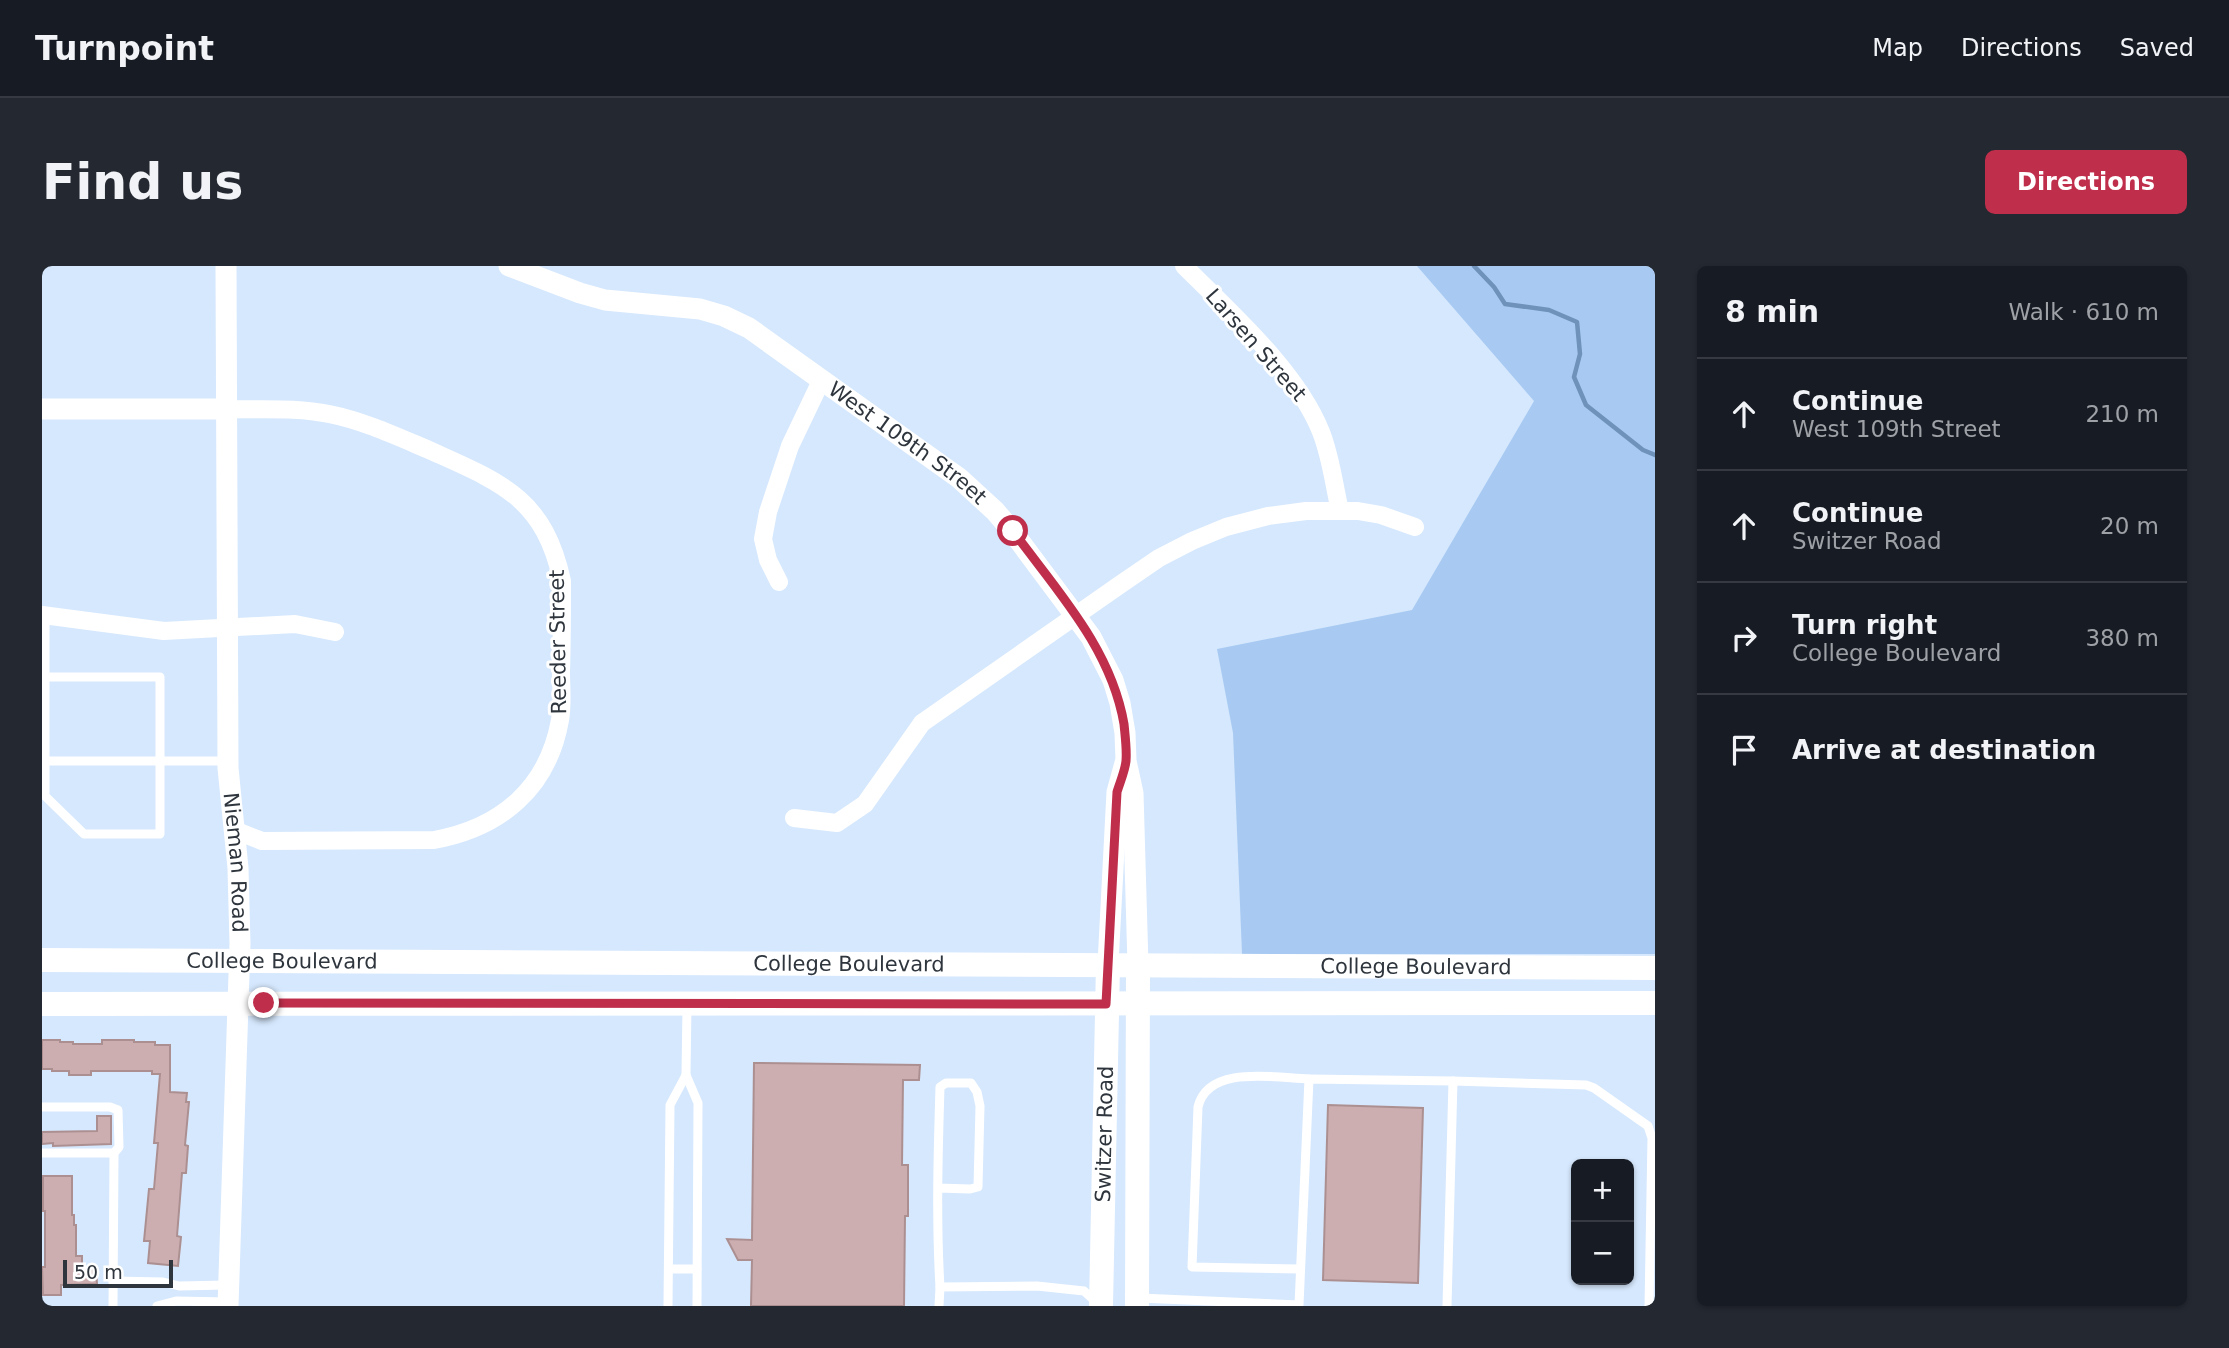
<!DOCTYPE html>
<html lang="en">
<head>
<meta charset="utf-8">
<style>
	body { margin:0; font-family:"DejaVu Sans",sans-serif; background:#242831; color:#f1f3f6 }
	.controls { position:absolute; right:21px; bottom:21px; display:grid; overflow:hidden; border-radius:10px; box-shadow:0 2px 5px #0004 }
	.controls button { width:63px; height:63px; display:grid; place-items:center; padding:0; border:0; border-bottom:2px solid #363941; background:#171b24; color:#f1f3f6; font:35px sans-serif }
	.scale { position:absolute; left:21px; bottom:18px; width:110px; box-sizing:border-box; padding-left:7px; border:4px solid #2e353d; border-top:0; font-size:19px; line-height:24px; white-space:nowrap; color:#2e353d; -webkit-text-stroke:5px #fff; paint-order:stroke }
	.stop { position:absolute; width:21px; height:21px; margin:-16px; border:5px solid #bf2f4c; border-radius:50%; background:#fff }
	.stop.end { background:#bf2f4c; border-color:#fff; box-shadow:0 2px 7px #0008 }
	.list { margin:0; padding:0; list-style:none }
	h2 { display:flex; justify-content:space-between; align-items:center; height:91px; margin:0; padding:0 28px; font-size:30px }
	h2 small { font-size:23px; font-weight:400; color:#9ea1a6 }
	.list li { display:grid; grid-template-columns:46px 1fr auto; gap:21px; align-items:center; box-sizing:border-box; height:112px; padding:0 28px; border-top:2px solid #363941 }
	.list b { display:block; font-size:26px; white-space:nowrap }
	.list p { margin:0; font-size:23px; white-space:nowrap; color:#9ea1a6 }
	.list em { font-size:23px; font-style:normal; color:#9ea1a6 }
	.icon { flex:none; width:38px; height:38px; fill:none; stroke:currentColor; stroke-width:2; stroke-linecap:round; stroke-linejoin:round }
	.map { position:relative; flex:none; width:1613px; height:1040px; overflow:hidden; border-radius:10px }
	header { display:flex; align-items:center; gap:42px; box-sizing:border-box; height:98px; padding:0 35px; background:#171b24; border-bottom:2px solid #363941 }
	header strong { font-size:33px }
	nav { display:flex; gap:38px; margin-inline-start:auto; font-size:24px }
	.intro { display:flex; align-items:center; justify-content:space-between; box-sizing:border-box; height:168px; padding:0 42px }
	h1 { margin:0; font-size:49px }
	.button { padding:18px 32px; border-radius:10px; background:#bf2f4c; color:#fff; font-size:24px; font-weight:700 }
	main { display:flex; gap:42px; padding:0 42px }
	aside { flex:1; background:#171b24; border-radius:10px; box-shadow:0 2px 5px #0004 }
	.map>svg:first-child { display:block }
	.green { fill:#a8caf2 }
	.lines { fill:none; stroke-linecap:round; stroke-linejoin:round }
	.stream { stroke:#6f92ba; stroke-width:4.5 }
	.building { fill:#ccaeb0; stroke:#ac9091; stroke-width:2 }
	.service { stroke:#fff; stroke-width:9 }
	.minor { stroke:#fff; stroke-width:18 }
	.tertiary { stroke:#fff; stroke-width:21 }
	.secondary { stroke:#fff; stroke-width:24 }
	.route { stroke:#bf2f4c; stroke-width:9 }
	.labels { text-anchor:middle; stroke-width:6; stroke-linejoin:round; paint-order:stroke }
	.street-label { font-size:21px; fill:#2e353d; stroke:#fff }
</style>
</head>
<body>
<header>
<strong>Turnpoint</strong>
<nav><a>Map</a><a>Directions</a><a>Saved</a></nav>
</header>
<div class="intro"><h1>Find us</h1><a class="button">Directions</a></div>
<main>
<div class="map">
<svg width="1613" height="1040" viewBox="0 0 1613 1040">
	<rect width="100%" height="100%" fill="#d6e8fd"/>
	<polygon class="green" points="1375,0 1613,0 1613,688 1200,688 1191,467 1175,383 1370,344 1492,135"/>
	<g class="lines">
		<polyline class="stream" points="1432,0 1452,21 1463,38 1507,44 1535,56 1538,88 1532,111 1544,139 1601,184 1613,189"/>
	</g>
	<g class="building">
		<polygon points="0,774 18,774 18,776 31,776 31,778 60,778 60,774 92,774 92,776 113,776 113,779 128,779 128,826 145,827 144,836 147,836 143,879 146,880 144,907 140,907 135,970 139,971 136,1000 106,997 108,975 102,975 107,923 112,923 116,877 112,877 118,808 110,808 110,805 49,805 49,809 27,809 27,805 10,805 10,803 0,803"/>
		<polygon points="712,797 878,799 877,814 861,814 860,899 866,899 866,950 863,950 862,1040 709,1040 710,994 696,994 685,973 710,974"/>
		<polygon points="1286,839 1381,842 1376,1017 1281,1014"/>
		<polygon points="55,850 69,850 69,878 11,880 11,877 0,878 0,866 55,865"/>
		<polygon points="1,910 30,910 30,949 32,949 32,959 34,959 34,990 40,990 40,1004 54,1003 55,1018 19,1019 19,1029 1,1029 0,1001 3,1001 3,945 1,945"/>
	</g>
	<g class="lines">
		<g class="service">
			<polyline points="3,349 3,495 186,495"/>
			<polyline points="3,411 118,411 118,568 42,568 3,530 3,495"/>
			<polyline points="645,739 644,809 656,837 655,1040"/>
			<polyline points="1411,815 1544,819 1552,822 1606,860 1610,872 1607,1040"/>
			<polyline points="0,841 68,841 76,844 77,881 72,887 71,1040"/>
			<polyline points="0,887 72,887"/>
			<path d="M896,922L928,923L936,921L938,840L935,826L929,817H904L898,821C896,888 894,954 898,1021"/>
			<polyline points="627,1003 655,1003"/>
			<path d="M1258,1003L1150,1001L1156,841C1166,798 1234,812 1267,813"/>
			<polyline points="71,1015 121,1016 137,1020 185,1019"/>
			<polyline points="1098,1032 1257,1039 1267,813 1411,815 1405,1040"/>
			<polyline points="115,1040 134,1035 186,1036"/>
			<polyline points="626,1040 628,839 644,809"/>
			<polyline points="897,1040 898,1021 995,1020 1042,1025 1054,1036"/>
		</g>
		<g class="minor">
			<path d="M1142,0C1188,46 1255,105 1279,166C1289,191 1292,219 1298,245"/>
			<path d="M185,143C219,144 254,141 287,148C322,155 354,170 387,184C458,216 502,231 520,315C520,345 520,376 519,406C519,422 521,438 518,454C506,522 459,562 392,574L220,575L192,564"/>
			<polyline points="737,316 726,294 721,273 726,246 748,180 780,113"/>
			<polyline points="0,349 122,365 253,358 293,366"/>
			<polyline points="752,552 795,557 823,538 880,457 1079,318 1117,292 1150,275 1184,261 1226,250 1264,245 1316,245 1339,249 1373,261"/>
		</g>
		<g class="tertiary">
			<path id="s1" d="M184,0L186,502L196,602L198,678L186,1040"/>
			<path id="s2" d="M467,0L538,27L563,34L658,43L682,50L707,62L917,212L953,245L970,265L1049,371L1071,414L1078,437L1083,467L1084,495L1091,527L1096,699"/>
			<polyline points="0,143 185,143"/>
			<polyline points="1066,698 1075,526 1083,497"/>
		</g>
		<g class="secondary">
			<path id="s3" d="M0,694L1613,702"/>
			<polyline points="0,738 1613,737"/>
			<path id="s4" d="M1059,1040L1066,698"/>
			<polyline points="1095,1040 1096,699"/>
		</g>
	</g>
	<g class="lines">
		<path class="route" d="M222,737L1064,738L1075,526C1078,516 1083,505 1084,495C1085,483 1083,469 1082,458C1069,382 1015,325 971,265"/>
	</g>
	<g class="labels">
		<g class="street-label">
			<text transform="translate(1214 79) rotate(49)" y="7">Larsen Street</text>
			<text dy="7" stroke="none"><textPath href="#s2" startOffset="446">West 109th Street</textPath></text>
			<text transform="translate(516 376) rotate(-91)" y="7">Reeder Street</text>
			<text dy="7" stroke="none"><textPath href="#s1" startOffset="597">Nieman Road</textPath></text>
			<text dy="7" stroke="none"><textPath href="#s3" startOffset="240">College Boulevard</textPath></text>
			<text dy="7" stroke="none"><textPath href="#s3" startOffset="807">College Boulevard</textPath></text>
			<text dy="7" stroke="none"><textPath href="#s3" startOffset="1374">College Boulevard</textPath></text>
			<text dy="7" stroke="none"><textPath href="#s4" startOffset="172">Switzer Road</textPath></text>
		</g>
	</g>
</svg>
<div class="controls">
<button>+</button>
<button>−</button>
</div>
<div class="scale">50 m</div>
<div class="stop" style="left:971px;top:265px"></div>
<div class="stop end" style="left:222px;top:737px"></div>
</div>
<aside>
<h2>8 min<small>Walk · 610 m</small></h2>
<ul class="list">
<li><svg class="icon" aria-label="ahead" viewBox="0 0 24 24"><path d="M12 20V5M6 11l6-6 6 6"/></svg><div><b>Continue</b><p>West 109th Street</p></div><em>210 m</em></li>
<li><svg class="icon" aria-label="ahead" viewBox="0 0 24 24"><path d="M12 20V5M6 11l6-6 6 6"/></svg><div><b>Continue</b><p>Switzer Road</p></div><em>20 m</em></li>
<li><svg class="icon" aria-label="right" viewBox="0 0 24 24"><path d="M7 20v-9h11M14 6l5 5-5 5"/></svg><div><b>Turn right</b><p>College Boulevard</p></div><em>380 m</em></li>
<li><svg class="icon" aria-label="arrive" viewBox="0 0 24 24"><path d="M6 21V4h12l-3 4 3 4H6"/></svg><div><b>Arrive at destination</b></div></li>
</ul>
</aside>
</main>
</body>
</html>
